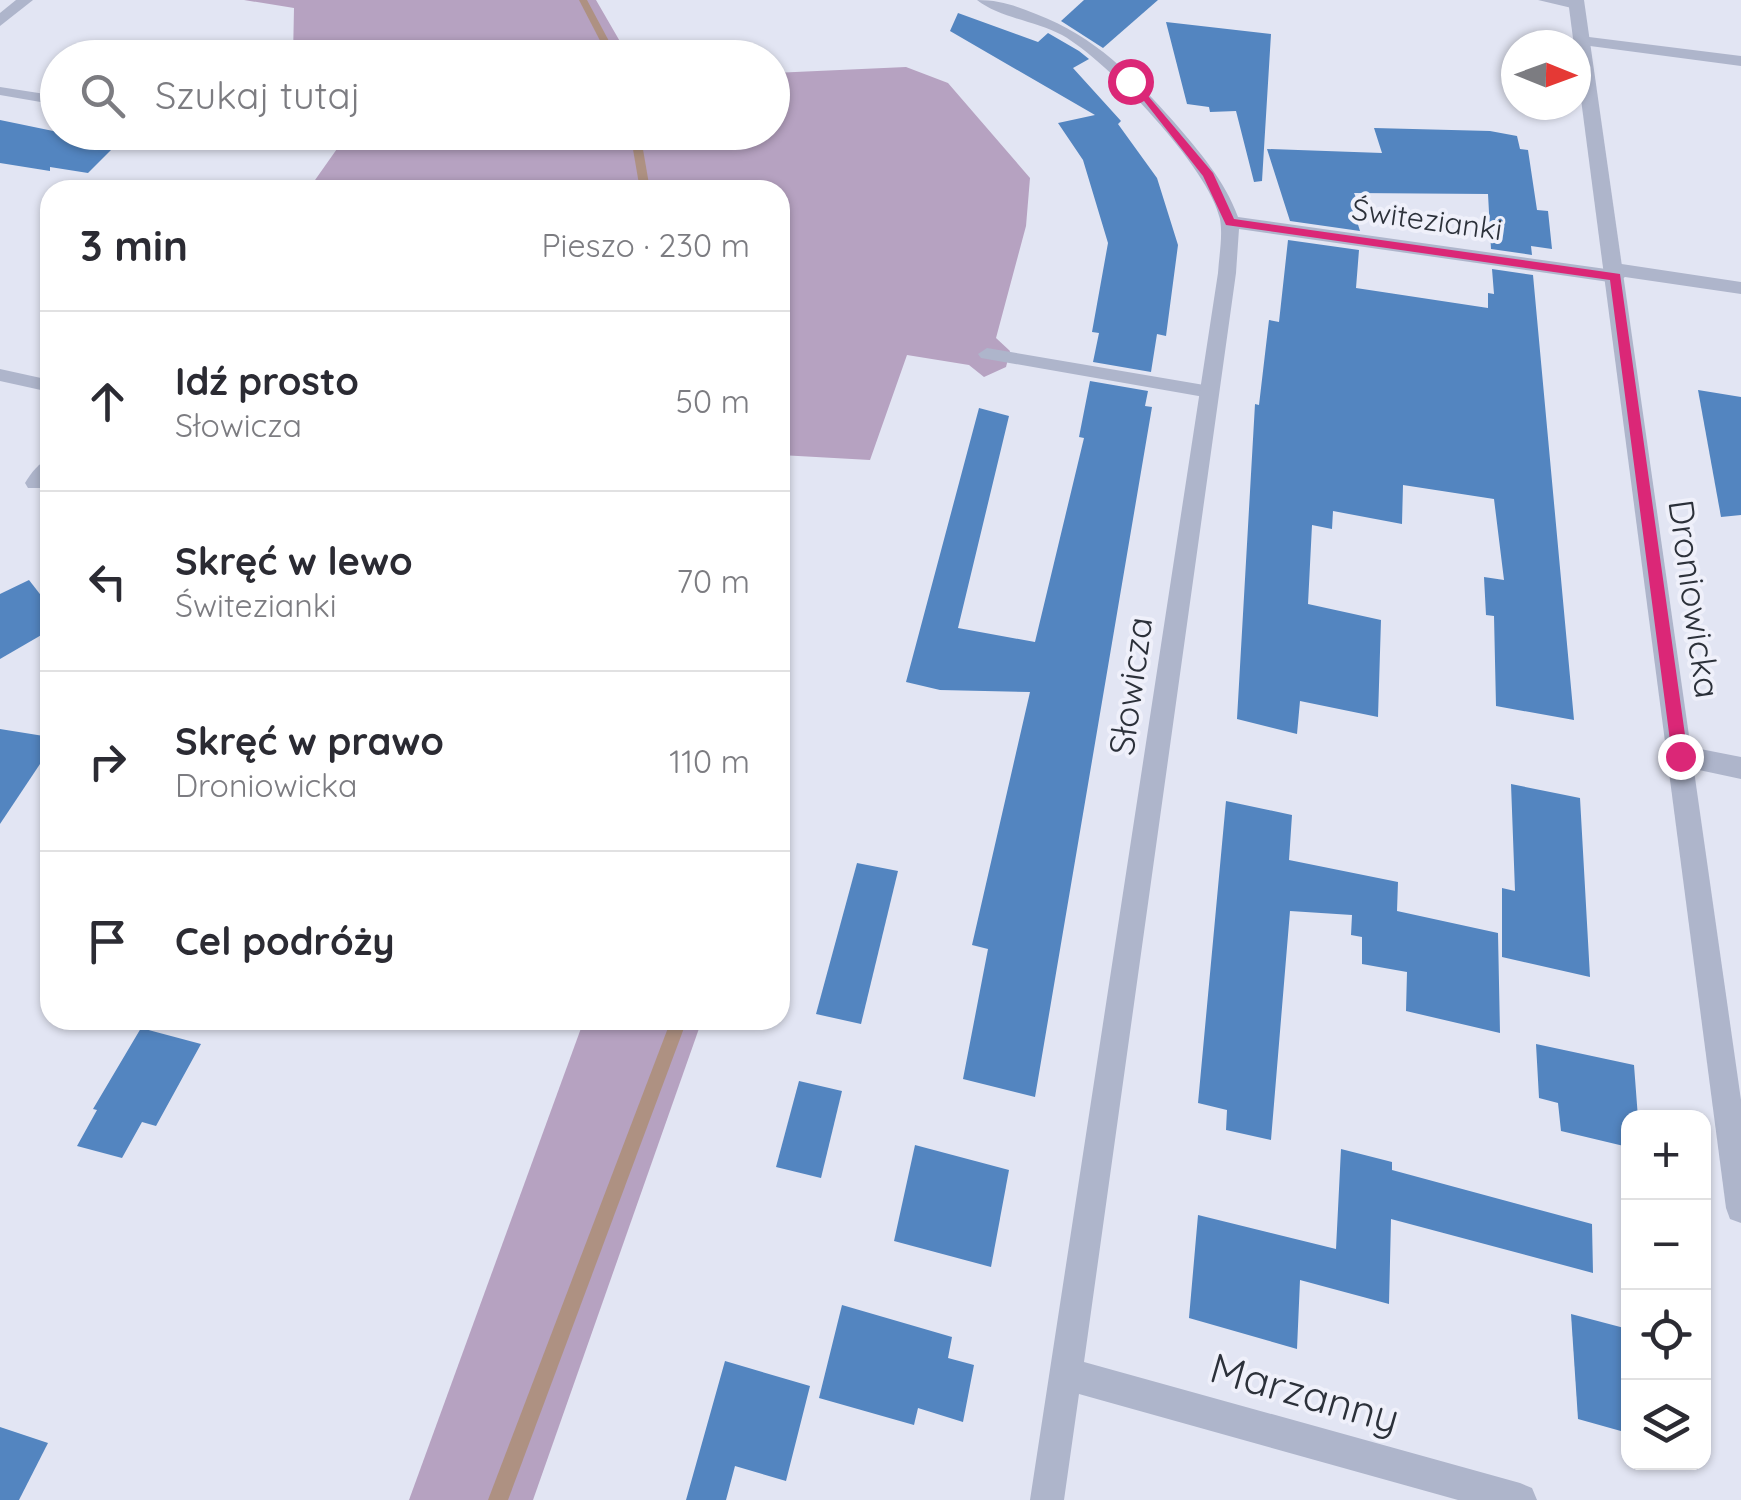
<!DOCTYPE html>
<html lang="pl">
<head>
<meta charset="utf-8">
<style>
	body { margin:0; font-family:Quicksand,sans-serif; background:#f7f7f7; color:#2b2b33 }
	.controls { position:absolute; right:30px; bottom:30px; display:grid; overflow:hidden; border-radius:20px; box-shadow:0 2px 8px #0004 }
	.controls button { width:90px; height:90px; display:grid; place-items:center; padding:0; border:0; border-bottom:2px solid #e1e1e2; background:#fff; color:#2b2b33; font:50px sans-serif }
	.compass { position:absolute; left:1501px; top:30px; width:90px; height:90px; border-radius:50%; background:#fff; box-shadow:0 2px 8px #0004; rotate:91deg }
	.stop { position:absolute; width:30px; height:30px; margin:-22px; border:8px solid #db2777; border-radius:50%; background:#fff }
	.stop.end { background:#db2777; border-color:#fff; box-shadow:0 2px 10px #0008 }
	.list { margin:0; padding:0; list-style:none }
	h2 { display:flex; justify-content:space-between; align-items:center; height:130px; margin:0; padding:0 40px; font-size:42px }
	h2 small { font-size:32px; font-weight:400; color:#7c7c81 }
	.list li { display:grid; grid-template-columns:65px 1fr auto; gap:30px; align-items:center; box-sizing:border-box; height:180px; padding:0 40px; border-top:2px solid #e1e1e2 }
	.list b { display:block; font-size:38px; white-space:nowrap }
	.list p { margin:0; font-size:32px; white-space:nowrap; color:#7c7c81 }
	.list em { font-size:32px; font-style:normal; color:#7c7c81 }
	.icon { flex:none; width:55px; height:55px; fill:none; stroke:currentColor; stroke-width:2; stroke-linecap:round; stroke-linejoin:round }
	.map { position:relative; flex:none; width:1741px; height:1500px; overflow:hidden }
	.search { position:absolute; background:#fff; box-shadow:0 2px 8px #0004; left:40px; top:40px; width:750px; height:110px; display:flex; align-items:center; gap:25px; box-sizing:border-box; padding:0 35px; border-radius:55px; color:#7c7c81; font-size:38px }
	.panel { position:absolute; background:#fff; box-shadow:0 2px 8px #0004; left:40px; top:180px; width:750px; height:850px; border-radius:30px }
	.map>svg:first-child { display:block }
	.green { fill:#b6a2c1 }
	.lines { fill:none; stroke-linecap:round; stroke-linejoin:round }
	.stream { fill:#ae9182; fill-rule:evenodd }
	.building { fill:#5385c0 }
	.service { fill:#aeb5cb; fill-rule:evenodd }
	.minor { fill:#aeb5cb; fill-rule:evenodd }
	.tertiary { fill:#aeb5cb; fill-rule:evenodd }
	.route { fill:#db2777 }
	.labels { text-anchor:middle; stroke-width:8; stroke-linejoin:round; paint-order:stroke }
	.far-street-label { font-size:30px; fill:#2c313a; stroke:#eff0fa }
	.street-label { font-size:35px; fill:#2c313a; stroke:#eff0fa }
	.near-street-label { font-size:42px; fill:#2c313a; stroke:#eff0fa }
</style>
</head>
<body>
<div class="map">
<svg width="1741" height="1500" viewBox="0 0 1741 1500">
	<rect width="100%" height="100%" fill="#e2e5f3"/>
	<g class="green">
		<polygon points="244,0 596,0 629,57 293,57 294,8"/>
		<polygon points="906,67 948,83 1030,178 1026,226 996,338 1010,351 1006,367 984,377 969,365 907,355 870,460 780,455 780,190 308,190 339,146 293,140 293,133 772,132 773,73"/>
		<polygon points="584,1020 702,1020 533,1500 409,1500"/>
	</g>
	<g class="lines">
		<g class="stream">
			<polygon points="579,0 587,0 618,58 609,58"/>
			<polygon points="630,132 640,132 650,190 640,190"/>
			<polygon points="671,1020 687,1020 508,1500 488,1500"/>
		</g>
	</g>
	<g class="building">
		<polygon points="1084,0 1158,0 1103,48 1061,21"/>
		<polygon points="958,13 1038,42 1048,33 1079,51 1089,59 1073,68 1121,121 1118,124 1157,178 1178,245 1166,336 1157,334 1151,372 1093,362 1099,333 1092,332 1108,243 1083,160 1058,123 1095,115 950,31"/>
		<polygon points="1166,22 1271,34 1262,181 1254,182 1236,111 1210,112 1209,107 1187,104"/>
		<polygon points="0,120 58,132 121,140 88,173 50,167 50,171 0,163"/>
		<polygon points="1374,128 1490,131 1517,136 1520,149 1528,150 1537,210 1548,211 1552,249 1531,246 1532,255 1491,249 1488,194 1354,193 1358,202 1351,202 1360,231 1290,221 1267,149 1382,153"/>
		<polygon points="1288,240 1359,250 1356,288 1488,308 1488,293 1494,294 1492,269 1533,275 1574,720 1496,706 1494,616 1486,615 1484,577 1504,580 1494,499 1403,485 1402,524 1333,511 1332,529 1312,525 1308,604 1381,620 1378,717 1300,701 1297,734 1237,719 1255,404 1259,405 1269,320 1279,322"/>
		<polygon points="1090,381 1148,391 1145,406 1152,407 1035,1097 963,1079 988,949 972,945 1030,692 940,690 906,682 979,408 1009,416 958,628 1035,642 1084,438 1079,437"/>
		<polygon points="1698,390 1741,397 1741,515 1721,517"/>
		<polygon points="29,580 50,607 50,630 0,659 0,594"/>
		<polygon points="0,729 50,737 50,749 0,824"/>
		<polygon points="1511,784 1580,798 1590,977 1502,957 1502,888 1515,891"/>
		<polygon points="1226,801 1292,815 1289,860 1398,882 1397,911 1498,933 1500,1033 1406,1011 1407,972 1362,964 1362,937 1351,935 1352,915 1290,911 1271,1140 1226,1130 1227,1110 1198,1103"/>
		<polygon points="857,863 898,871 861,1024 816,1014"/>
		<polygon points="141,1028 201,1044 156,1126 142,1122 122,1158 77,1146 97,1110 93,1109"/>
		<polygon points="1536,1044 1634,1065 1638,1118 1628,1118 1628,1147 1561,1131 1558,1103 1539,1098"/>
		<polygon points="799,1081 842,1091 821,1178 776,1167"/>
		<polygon points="915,1145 1009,1170 991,1267 894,1241"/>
		<polygon points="1341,1149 1392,1162 1392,1170 1592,1224 1593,1273 1391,1219 1389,1304 1300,1280 1297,1349 1189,1318 1198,1215 1336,1249"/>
		<polygon points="842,1305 952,1337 948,1358 974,1365 963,1422 918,1408 914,1425 819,1398"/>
		<polygon points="1571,1314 1628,1329 1628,1433 1578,1419"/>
		<polygon points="725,1361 810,1386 786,1481 735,1466 726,1500 686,1500"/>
		<polygon points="0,1427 48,1443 19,1500 0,1500"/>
	</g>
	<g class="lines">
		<g class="service">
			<polygon points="0,87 58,96 58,105 0,95"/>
			<polygon points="987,348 1210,386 1219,392 1210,398 981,358 978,354"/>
			<polygon points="0,369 50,380 50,392 0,381"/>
			<path d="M50,459V479L42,488H28L25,483C31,473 39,462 50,459Z"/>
		</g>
		<g class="minor">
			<polygon points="16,0 33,0 0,26 0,13"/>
			<path d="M977,0C1000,0 1016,6 1036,14C1096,37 1132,75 1174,122C1199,151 1225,181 1238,217L1606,269L1615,263L1741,282V294L1625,277L1616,283L1239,229L1236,273L1084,1362L1520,1483L1532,1488L1537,1500H1458L1079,1394L1064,1500H1030L1218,273C1219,256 1223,236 1220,219C1210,169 1107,60 1062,35C1036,21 1000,18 977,0Z"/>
			<polygon points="1538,0 1578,0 1584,4 1576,9"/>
			<polygon points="1581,36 1741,56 1741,66 1575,44 1575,38"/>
			<polygon points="1680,745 1741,757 1741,779 1671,764 1667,756 1671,748"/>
		</g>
		<polygon class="tertiary" points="1568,0 1584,0 1741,1100 1741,1223 1730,1219 1726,1208"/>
	</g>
	<polygon class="route" points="1126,78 1133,78 1213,173 1234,219 1620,274 1688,756 1686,761 1674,761 1672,756 1610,280 1226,225 1203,176"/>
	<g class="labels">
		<g class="far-street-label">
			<text transform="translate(1427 220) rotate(8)" y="10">Świtezianki</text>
		</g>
		<g class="street-label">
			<text transform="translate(1694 599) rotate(82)" y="12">Droniowicka</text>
			<text transform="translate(1131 686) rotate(-82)" y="12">Słowicza</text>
		</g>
		<g class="near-street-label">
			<text transform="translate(1305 1393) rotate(16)" y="15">Marzanny</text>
		</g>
	</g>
</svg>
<div class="controls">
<button>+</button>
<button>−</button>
<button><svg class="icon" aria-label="locate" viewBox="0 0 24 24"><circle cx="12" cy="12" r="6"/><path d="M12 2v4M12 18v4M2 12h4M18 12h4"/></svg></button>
<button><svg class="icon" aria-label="layers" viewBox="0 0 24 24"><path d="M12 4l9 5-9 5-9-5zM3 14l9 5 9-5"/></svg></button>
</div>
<svg class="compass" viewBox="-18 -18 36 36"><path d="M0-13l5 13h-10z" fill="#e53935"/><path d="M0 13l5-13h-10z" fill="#7c7c81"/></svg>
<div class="stop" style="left:1130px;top:81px"></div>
<div class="stop end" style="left:1680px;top:756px"></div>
<div class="search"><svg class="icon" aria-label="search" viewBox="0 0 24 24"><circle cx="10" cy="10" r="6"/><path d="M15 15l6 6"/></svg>Szukaj tutaj</div>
<section class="panel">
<h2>3 min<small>Pieszo · 230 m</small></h2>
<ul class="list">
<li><svg class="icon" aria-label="ahead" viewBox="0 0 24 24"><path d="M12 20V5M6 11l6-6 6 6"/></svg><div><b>Idź prosto</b><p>Słowicza</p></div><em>50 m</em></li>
<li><svg class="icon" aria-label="left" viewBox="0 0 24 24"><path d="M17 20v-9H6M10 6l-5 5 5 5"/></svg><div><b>Skręć w lewo</b><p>Świtezianki</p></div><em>70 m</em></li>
<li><svg class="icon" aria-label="right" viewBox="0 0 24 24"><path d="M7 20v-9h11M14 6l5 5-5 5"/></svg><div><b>Skręć w prawo</b><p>Droniowicka</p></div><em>110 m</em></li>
<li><svg class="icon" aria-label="arrive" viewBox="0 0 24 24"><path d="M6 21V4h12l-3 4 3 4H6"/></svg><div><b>Cel podróży</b></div></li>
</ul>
</section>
</div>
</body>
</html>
